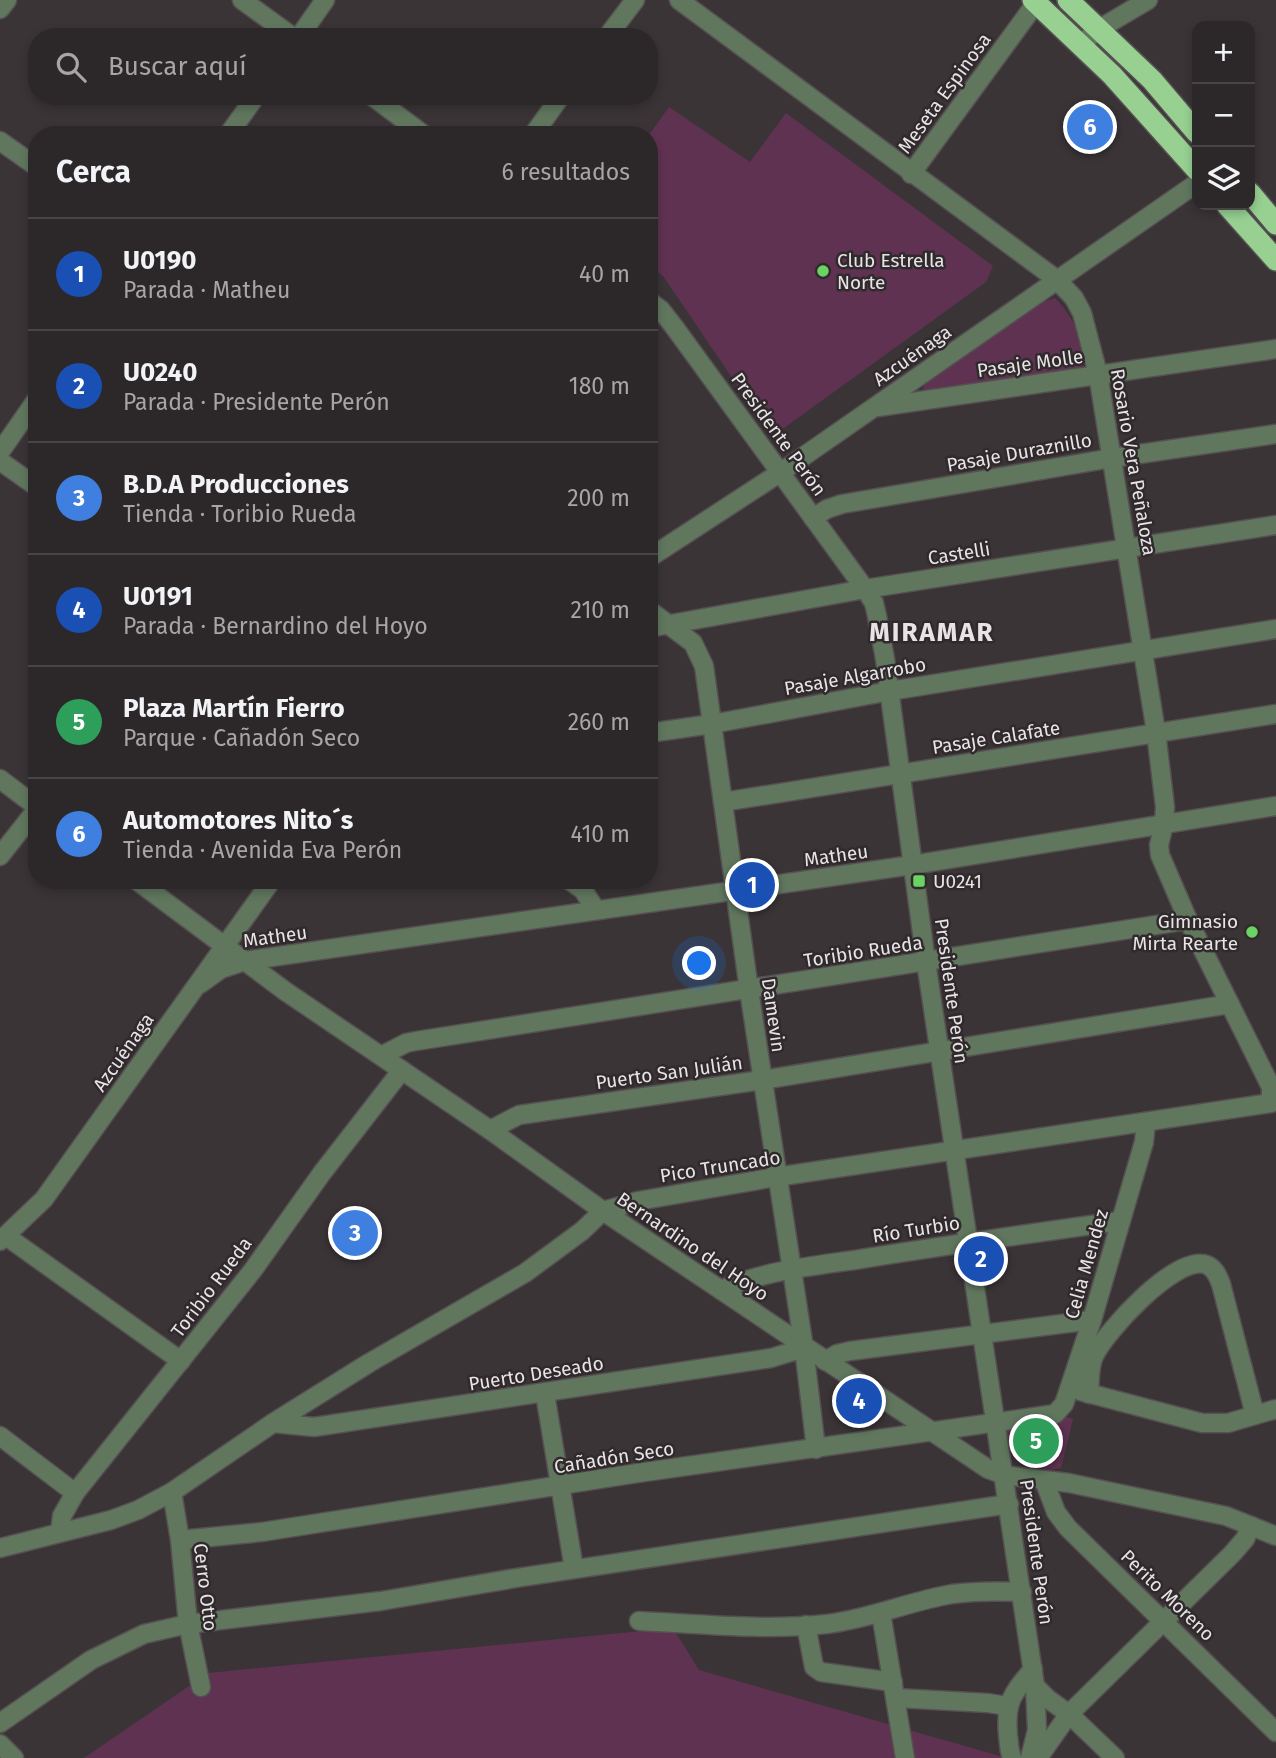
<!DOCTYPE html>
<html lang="es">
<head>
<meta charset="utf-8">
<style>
	body { margin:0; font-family:"Fira Sans",sans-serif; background:#342f31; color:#f1f3f6 }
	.controls { position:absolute; right:21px; top:21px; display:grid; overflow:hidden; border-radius:14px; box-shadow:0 4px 10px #0003 }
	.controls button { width:63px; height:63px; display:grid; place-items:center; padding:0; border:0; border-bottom:2px solid #484446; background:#2c2729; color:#f1f3f6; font:35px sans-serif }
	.you { position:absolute; left:700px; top:964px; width:24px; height:24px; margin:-18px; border:5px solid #fff; border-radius:50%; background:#1a73e8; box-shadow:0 0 0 10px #1a73e833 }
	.badge { display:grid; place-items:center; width:46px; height:46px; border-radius:50%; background:#95b2f1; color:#fff; font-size:23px; font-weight:700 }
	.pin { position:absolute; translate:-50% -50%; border:4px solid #fff; box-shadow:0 2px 7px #0006 }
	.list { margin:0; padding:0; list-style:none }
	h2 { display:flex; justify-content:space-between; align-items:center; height:91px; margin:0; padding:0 28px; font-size:30px }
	h2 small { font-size:23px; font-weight:400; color:#a6a5a8 }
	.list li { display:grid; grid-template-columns:46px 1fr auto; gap:21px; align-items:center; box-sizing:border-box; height:112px; padding:0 28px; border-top:2px solid #484446 }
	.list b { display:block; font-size:26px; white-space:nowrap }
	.list p { margin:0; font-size:23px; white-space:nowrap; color:#a6a5a8 }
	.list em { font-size:23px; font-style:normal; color:#a6a5a8 }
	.icon { flex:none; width:38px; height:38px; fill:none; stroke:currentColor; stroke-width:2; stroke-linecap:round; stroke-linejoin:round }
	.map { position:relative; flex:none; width:1276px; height:1758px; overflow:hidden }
	.search { position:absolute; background:#2c2729; box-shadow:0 4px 10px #0003; left:28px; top:28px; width:630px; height:77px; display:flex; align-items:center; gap:18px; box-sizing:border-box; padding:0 24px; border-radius:28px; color:#a6a5a8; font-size:26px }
	.panel { position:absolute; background:#2c2729; box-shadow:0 4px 10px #0003; left:28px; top:126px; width:630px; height:763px; border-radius:28px }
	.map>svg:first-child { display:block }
	.green { fill:#5f3251 }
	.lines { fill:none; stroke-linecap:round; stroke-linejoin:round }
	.minor-casing { stroke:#565053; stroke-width:21 }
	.highway-casing { stroke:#565053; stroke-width:24 }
	.minor { stroke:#60775e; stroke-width:18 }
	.highway { stroke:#97d091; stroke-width:21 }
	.poi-dot { fill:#6bd363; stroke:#302a2d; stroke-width:2.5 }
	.labels { text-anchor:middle; stroke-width:5; stroke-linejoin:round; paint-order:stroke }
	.street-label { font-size:19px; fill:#e8e4e6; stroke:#302a2d }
	.poi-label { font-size:19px; fill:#e8e4e6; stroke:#302a2d; text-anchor:start }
	.district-label { font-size:26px; font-weight:bold; letter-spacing:2px; fill:#e8e4e6; stroke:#302a2d }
</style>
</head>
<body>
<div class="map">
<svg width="1276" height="1758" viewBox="0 0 1276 1758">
	<rect width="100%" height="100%" fill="#3a3437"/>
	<g class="green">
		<polygon points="669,107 750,162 786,113 993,266 986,282 784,428 766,428 663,276 649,266 649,135"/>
		<path d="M1055,298C1070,313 1089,344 1082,366L1073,371L930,393L923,389L925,381L1045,301Z"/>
		<polygon points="1056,1413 1073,1419 1061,1468 1048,1470 1015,1460 995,1423"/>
		<polygon points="673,1628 699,1670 1007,1758 84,1758 208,1673"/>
	</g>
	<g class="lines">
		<g class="minor-casing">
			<g id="minor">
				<polyline points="242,0 293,37"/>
				<polyline points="0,9 7,0"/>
				<polyline points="299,37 325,0"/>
				<polyline points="607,37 635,0"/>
				<polyline points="1080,45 1099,29 1148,0"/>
				<polyline points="372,96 424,135"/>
				<polyline points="228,135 256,96"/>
				<polyline points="533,135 561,96"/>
				<polyline points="0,141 37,167"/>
				<polyline points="911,174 1036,3"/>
				<polyline points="649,301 661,310 675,328 865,589 874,603 877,616 885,659 926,962 1035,1686 1037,1730 1030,1758"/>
				<polyline points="878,407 1276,349"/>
				<polyline points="0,452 37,399"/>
				<polyline points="0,461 37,487"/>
				<polyline points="813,518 827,509 842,504 1112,458 1276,434"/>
				<polyline points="649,558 781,472 1197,183"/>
				<polyline points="649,610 693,643 704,666 749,990 804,1348 816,1449"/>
				<polyline points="649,628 865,589 1276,525"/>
				<polyline points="649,733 712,724 890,691 1276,629"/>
				<polyline points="0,779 37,807"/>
				<polyline points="723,802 1276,714"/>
				<polyline points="0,856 37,809"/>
				<polyline points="136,880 285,991 490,1130 603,1211 988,1469 1004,1475 1069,1483 1226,1516 1276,1536"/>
				<polyline points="569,880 583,890 596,910"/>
				<polyline points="200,984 221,969 245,961 912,865 1276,806"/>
				<polyline points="381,1056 406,1043 416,1041 1188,920"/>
				<polyline points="490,1130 519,1115 762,1080 1230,1004"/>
				<polyline points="6,1236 181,1361"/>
				<polyline points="0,1241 44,1199 272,880"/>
				<path d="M721,1290C765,1270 814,1266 861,1259C948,1245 1034,1233 1120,1221"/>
				<polyline points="825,1361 837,1354 850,1351 1092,1320"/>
				<polyline points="1080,1391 1202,1423 1228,1423 1276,1409"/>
				<polyline points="545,1394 574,1569"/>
				<path d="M1089,1394C1090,1381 1089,1367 1094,1356C1107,1330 1173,1258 1204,1264C1214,1266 1218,1276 1221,1284L1255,1415"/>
				<polyline points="273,1423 314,1427 771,1358 804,1348"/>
				<polyline points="0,1436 75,1493"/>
				<polyline points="1044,1480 1056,1512 1068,1528 1276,1732"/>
				<polyline points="172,1492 180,1540 188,1624 201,1687"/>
				<polyline points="60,1532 62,1516 75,1493 253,1270 322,1173 402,1070"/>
				<polyline points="180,1540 262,1532 638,1473 1055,1414 1064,1404 1092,1320 1144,1142 1146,1122"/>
				<polyline points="0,1548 111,1520 138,1510 172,1492 273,1423 369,1363 525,1273 582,1231 603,1211 638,1201 776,1177 1271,1103 1271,1087 1188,920 1160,855 1159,845 1164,824 1165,807 1156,732 1098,374 1082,313 1074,298 1056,279 679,0"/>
				<polyline points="881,1613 905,1758"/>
				<path d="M639,1621C701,1624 765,1631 827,1624C870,1619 910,1601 952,1594C975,1591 999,1591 1022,1592"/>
				<polyline points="806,1625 814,1667 821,1672 893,1682"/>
				<polyline points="1035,1686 1048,1699 1069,1714 1115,1758"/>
				<polyline points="896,1698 988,1703 1007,1706"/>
				<polyline points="0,1723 91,1660 144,1634 188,1624 381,1601 516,1578 1009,1504"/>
				<polyline points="0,1744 14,1758"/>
				<path d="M1012,1758C1009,1751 1009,1743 1008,1735C1005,1702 1012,1694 1033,1669"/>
				<polyline points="1038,1758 1069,1714 1232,1554 1245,1539 1251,1526"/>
			</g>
		</g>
		<g class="highway-casing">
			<g id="highway">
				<polyline points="1033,0 1112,75 1197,170"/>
				<polyline points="1068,0 1152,80 1197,133"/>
				<polyline points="1250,193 1276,224"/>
				<polyline points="1227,205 1276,260"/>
			</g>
		</g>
		<use href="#minor" class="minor"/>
		<use href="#highway" class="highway"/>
	</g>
	<g class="poi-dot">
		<circle cx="823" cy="271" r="7"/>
		<rect x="912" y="874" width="14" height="14" rx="3.5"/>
		<circle cx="1252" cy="932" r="7"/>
	</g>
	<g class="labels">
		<g class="street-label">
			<text transform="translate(944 93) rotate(-54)" y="7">Meseta Espinosa</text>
			<text transform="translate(912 355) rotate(-35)" y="7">Azcuénaga</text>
			<text transform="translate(1030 363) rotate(-8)" y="7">Pasaje Molle</text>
			<text transform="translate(779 434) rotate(54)" y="7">Presidente Perón</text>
			<text transform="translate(1019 452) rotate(-10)" y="7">Pasaje Duraznillo</text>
			<text transform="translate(1134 462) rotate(80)" y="7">Rosario Vera Peñaloza</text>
			<text transform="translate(959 553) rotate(-9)" y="7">Castelli</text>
			<text transform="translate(855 676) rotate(-10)" y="7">Pasaje Algarrobo</text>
			<text transform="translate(996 737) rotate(-9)" y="7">Pasaje Calafate</text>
			<text transform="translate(836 855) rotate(-8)" y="7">Matheu</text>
			<text transform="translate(275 936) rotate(-8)" y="7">Matheu</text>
			<text transform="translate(863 951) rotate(-9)" y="7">Toribio Rueda</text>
			<text transform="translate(952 991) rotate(82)" y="7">Presidente Perón</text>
			<text transform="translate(774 1015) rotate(82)" y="7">Damevin</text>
			<text transform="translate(123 1052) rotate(-55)" y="7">Azcuénaga</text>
			<text transform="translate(669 1072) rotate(-8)" y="7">Puerto San Julián</text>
			<text transform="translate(720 1166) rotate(-9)" y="7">Pico Truncado</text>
			<text transform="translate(916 1229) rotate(-9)" y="7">Río Turbio</text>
			<text transform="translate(693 1246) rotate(34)" y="7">Bernardino del Hoyo</text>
			<text transform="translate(1086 1264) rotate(-74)" y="7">Celia Mendez</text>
			<text transform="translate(211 1287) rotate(-53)" y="7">Toribio Rueda</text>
			<text transform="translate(536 1373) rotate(-9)" y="7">Puerto Deseado</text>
			<text transform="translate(614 1457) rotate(-9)" y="7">Cañadón Seco</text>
			<text transform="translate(1037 1552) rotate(82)" y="7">Presidente Perón</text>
			<text transform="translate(206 1587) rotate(83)" y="7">Cerro Otto</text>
			<text transform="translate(1168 1595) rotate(44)" y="7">Perito Moreno</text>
		</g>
		<g class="poi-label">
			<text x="837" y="267">Club Estrella<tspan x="837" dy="22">Norte</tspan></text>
			<text x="933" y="888">U0241</text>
			<text x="1238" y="928" text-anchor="end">Gimnasio<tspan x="1238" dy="22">Mirta Rearte</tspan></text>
		</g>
		<g class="district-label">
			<text x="932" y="641">MIRAMAR</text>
		</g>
	</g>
</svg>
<div class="controls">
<button>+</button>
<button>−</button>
<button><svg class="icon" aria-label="layers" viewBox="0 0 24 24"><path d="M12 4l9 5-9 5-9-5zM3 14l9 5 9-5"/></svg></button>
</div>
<div class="you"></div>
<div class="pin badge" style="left:752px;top:885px;background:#1a4fb4">1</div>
<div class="pin badge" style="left:981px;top:1259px;background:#1a4fb4">2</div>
<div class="pin badge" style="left:355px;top:1233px;background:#3f7fe0">3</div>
<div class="pin badge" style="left:859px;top:1401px;background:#1a4fb4">4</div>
<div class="pin badge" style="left:1036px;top:1441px;background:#2e9e5b">5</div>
<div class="pin badge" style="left:1090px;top:127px;background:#3f7fe0">6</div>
<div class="search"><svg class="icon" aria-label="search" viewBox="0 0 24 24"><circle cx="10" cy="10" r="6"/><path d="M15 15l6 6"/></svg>Buscar aquí</div>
<section class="panel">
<h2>Cerca<small>6 resultados</small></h2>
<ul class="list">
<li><span class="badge" style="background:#1a4fb4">1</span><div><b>U0190</b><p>Parada · Matheu</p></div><em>40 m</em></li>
<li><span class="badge" style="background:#1a4fb4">2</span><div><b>U0240</b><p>Parada · Presidente Perón</p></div><em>180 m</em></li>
<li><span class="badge" style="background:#3f7fe0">3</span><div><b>B.D.A Producciones</b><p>Tienda · Toribio Rueda</p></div><em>200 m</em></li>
<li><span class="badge" style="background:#1a4fb4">4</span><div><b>U0191</b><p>Parada · Bernardino del Hoyo</p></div><em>210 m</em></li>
<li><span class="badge" style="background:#2e9e5b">5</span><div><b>Plaza Martín Fierro</b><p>Parque · Cañadón Seco</p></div><em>260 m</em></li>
<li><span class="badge" style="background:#3f7fe0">6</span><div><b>Automotores Nito´s</b><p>Tienda · Avenida Eva Perón</p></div><em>410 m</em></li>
</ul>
</section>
</div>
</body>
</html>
